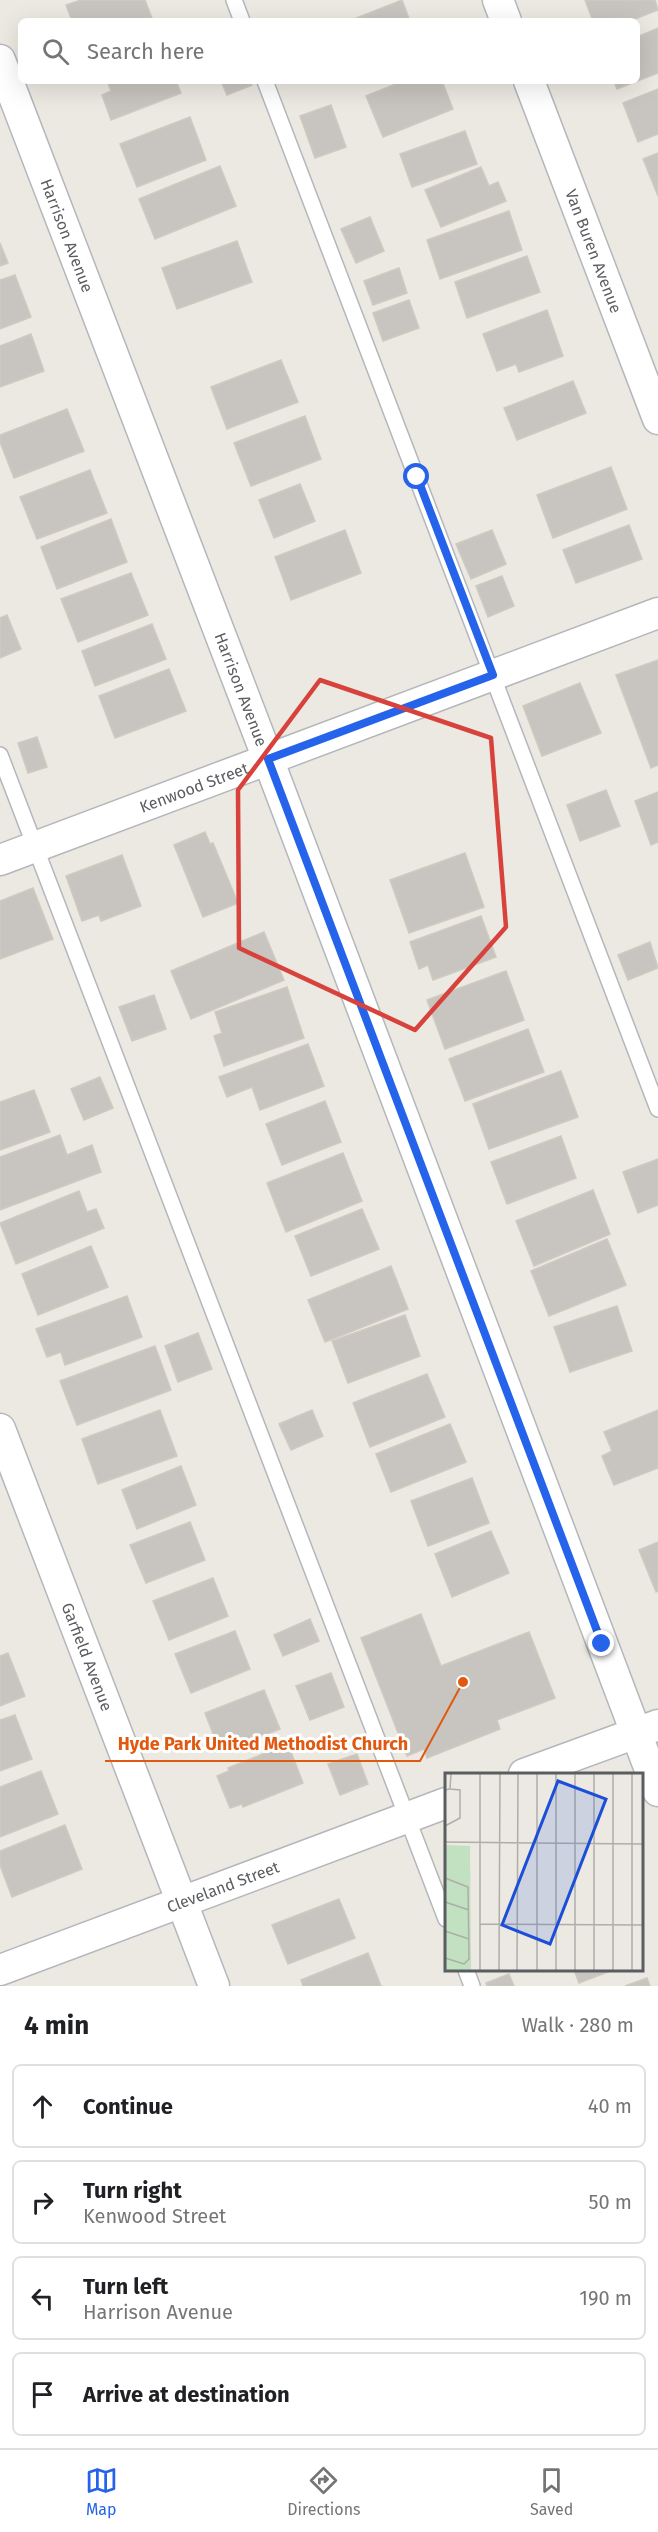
<!DOCTYPE html>
<html lang="en">
<head>
<meta charset="utf-8">
<style>
	body { margin:0; font-family:"Fira Sans",sans-serif; background:#f6f6f6; color:#202124 }
	.stop { position:absolute; width:18px; height:18px; margin:-14px; border:4px solid #2563eb; border-radius:50%; background:#fff }
	.stop.end { background:#2563eb; border-color:#fff; box-shadow:0 2px 6px #0008 }
	.list { margin:0; padding:0; list-style:none }
	h2 { display:flex; justify-content:space-between; align-items:center; height:78px; margin:0; padding:0 24px; font-size:26px }
	h2 small { font-size:20px; font-weight:400; color:#757577 }
	.list li { display:grid; grid-template-columns:39px 1fr auto; gap:18px; align-items:center; box-sizing:border-box; height:84px; margin:0 12px 12px; padding:0 12px; border:2px solid #e0e0e0; border-radius:9px }
	.list b { display:block; font-size:22px; white-space:nowrap }
	.list p { margin:0; font-size:20px; white-space:nowrap; color:#757577 }
	.list em { font-size:20px; font-style:normal; color:#757577 }
	.icon { flex:none; width:33px; height:33px; fill:none; stroke:currentColor; stroke-width:2; stroke-linecap:round; stroke-linejoin:round }
	.map { position:relative; flex:none; width:658px; height:1986px; overflow:hidden }
	.search { position:absolute; background:#fff; box-shadow:0 6px 24px #0002; left:18px; right:18px; top:18px; height:66px; display:flex; align-items:center; gap:15px; box-sizing:border-box; padding:0 21px; border-radius:9px; color:#757577; font-size:22px }
	.sheet { height:462px; background:#fff }
	nav { display:flex; justify-content:space-around; align-items:center; box-sizing:border-box; height:84px; border-top:2px solid #e0e0e0; background:#fff; font-size:16px; color:#757577 }
	nav a { display:grid; justify-items:center; gap:3px }
	nav .on { color:#2563eb }
	.map>svg:first-child { display:block }
	.building { fill:#c8c5c0; stroke:#cfcac0; stroke-width:1.5 }
	.lines { fill:none; stroke-linecap:round; stroke-linejoin:round }
	.service-casing { stroke:#b4b7bb; stroke-width:18 }
	.minor-casing { stroke:#b4b7bb; stroke-width:33 }
	.service { stroke:#fff; stroke-width:15 }
	.minor { stroke:#fff; stroke-width:30 }
	.route { stroke:#2563eb; stroke-width:8 }
	.marked { fill:none; stroke:#d7433c; stroke-width:4.5; stroke-linejoin:round }
	.labels { text-anchor:middle; stroke-width:6; stroke-linejoin:round; paint-order:stroke }
	.street-label { font-size:16px; fill:#5a5d61; stroke:#fff }
	.inset-road { fill:none; stroke:#adadaa; stroke-width:1.5 }
	.view { fill:#1d4ed8; fill-opacity:0.15; stroke:#1d4ed8; stroke-width:3 }
	.inset-edge { fill:none; stroke:#5a5d61; stroke-width:3 }
	.leader { fill:none; stroke:#e15910; stroke-width:2 }
	.callout-dot { fill:#e15910; stroke:#fff; stroke-width:2 }
	.callout-label { font-size:18px; text-anchor:middle; font-weight:bold; fill:#e15910; stroke:#fff; stroke-width:6; stroke-linejoin:round; paint-order:stroke }
</style>
</head>
<body>
<div class="map">
<svg width="658" height="1986" viewBox="0 0 658 1986">
	<rect width="100%" height="100%" fill="#ebe9e1"/>
	<g class="building">
		<polygon points="81,0 145,0 153,21 72,21 66,5"/>
		<polygon points="402,0 410,21 349,21"/>
		<polygon points="585,0 655,0 658,10 630,21 593,21"/>
		<polygon points="658,28 658,73 617,89 614,81 637,81 637,37"/>
		<polygon points="107,81 176,81 181,93 111,120 102,95 111,91"/>
		<polygon points="221,81 250,81 252,85 227,95"/>
		<polygon points="403,81 442,81 453,109 383,137 366,96"/>
		<polygon points="658,89 658,134 638,142 623,103"/>
		<polygon points="331,105 346,147 315,158 300,116"/>
		<polygon points="190,117 206,160 137,187 120,144"/>
		<polygon points="465,131 477,164 412,187 400,154"/>
		<polygon points="658,153 658,196 643,159"/>
		<polygon points="220,166 236,206 155,239 139,199"/>
		<polygon points="481,167 489,186 498,182 506,201 441,227 425,190"/>
		<polygon points="509,211 522,250 440,279 427,240"/>
		<polygon points="370,217 384,251 356,263 341,229"/>
		<polygon points="237,241 252,282 177,309 162,268"/>
		<polygon points="0,243 8,263 0,266"/>
		<polygon points="527,256 540,292 467,318 455,282"/>
		<polygon points="399,268 407,293 373,305 364,281"/>
		<polygon points="15,275 31,317 0,329 0,280"/>
		<polygon points="409,300 419,328 383,341 373,313"/>
		<polygon points="547,310 563,356 519,372 516,364 497,371 483,334"/>
		<polygon points="31,334 44,371 0,387 0,346"/>
		<polygon points="281,360 298,402 227,429 211,387"/>
		<polygon points="573,381 586,413 517,440 504,408"/>
		<polygon points="67,409 84,451 14,478 0,442 0,435"/>
		<polygon points="305,416 321,459 251,486 234,443"/>
		<polygon points="611,467 627,509 553,538 537,495"/>
		<polygon points="90,470 107,513 37,539 20,497"/>
		<polygon points="300,484 315,521 274,538 259,500"/>
		<polygon points="111,519 127,562 57,589 41,547"/>
		<polygon points="629,525 642,559 576,583 563,550"/>
		<polygon points="345,530 361,573 291,600 275,557"/>
		<polygon points="492,530 506,564 471,579 456,544"/>
		<polygon points="131,573 148,615 78,642 61,599"/>
		<polygon points="502,576 514,606 488,617 476,586"/>
		<polygon points="7,615 21,649 0,658 0,618"/>
		<polygon points="152,624 166,659 95,686 82,651"/>
		<polygon points="658,660 658,765 651,768 616,675"/>
		<polygon points="169,669 186,711 115,738 99,696"/>
		<polygon points="580,683 601,733 542,756 523,706"/>
		<polygon points="37,737 47,767 28,773 18,743"/>
		<polygon points="606,790 620,826 580,841 567,805"/>
		<polygon points="658,792 658,842 651,845 635,801"/>
		<polygon points="205,832 210,844 213,843 238,903 203,917 174,845"/>
		<polygon points="465,853 484,907 409,933 390,880"/>
		<polygon points="122,855 141,906 101,921 99,915 82,921 66,876"/>
		<polygon points="33,888 53,939 0,959 0,901"/>
		<polygon points="481,916 496,957 433,980 428,965 419,969 410,942"/>
		<polygon points="264,932 284,980 191,1019 171,971"/>
		<polygon points="650,942 658,968 628,980 618,955"/>
		<polygon points="506,971 524,1020 445,1049 427,1000"/>
		<polygon points="287,987 304,1038 224,1066 214,1036 222,1033 215,1012"/>
		<polygon points="154,995 166,1029 132,1041 119,1007"/>
		<polygon points="528,1029 544,1072 465,1101 449,1059"/>
		<polygon points="308,1044 324,1086 260,1110 252,1087 227,1097 219,1077"/>
		<polygon points="561,1071 578,1117 489,1149 473,1104"/>
		<polygon points="100,1077 113,1108 84,1120 71,1089"/>
		<polygon points="34,1090 50,1132 0,1150 0,1102"/>
		<polygon points="325,1101 341,1142 282,1165 266,1124"/>
		<polygon points="60,1135 67,1155 92,1145 101,1172 0,1210 0,1157"/>
		<polygon points="561,1136 576,1178 507,1204 491,1162"/>
		<polygon points="343,1153 362,1201 286,1232 267,1183"/>
		<polygon points="658,1159 658,1205 638,1213 623,1172"/>
		<polygon points="593,1190 610,1234 534,1266 516,1221"/>
		<polygon points="79,1191 87,1212 96,1209 104,1228 16,1264 0,1223"/>
		<polygon points="362,1209 379,1249 311,1276 295,1236"/>
		<polygon points="607,1239 626,1285 549,1316 531,1271"/>
		<polygon points="91,1246 108,1287 38,1315 22,1274"/>
		<polygon points="391,1266 408,1309 325,1342 308,1300"/>
		<polygon points="127,1296 142,1337 65,1365 61,1352 47,1357 36,1329"/>
		<polygon points="617,1306 632,1351 570,1372 554,1327"/>
		<polygon points="405,1315 420,1356 348,1383 332,1341"/>
		<polygon points="198,1333 212,1369 178,1382 165,1346"/>
		<polygon points="155,1346 171,1390 77,1425 60,1381"/>
		<polygon points="427,1374 445,1417 370,1447 353,1403"/>
		<polygon points="160,1410 177,1456 98,1484 82,1439"/>
		<polygon points="312,1410 323,1436 291,1450 279,1424"/>
		<polygon points="658,1410 658,1468 614,1485 602,1456 612,1451 604,1432"/>
		<polygon points="450,1424 466,1462 391,1492 376,1454"/>
		<polygon points="181,1466 196,1505 137,1529 122,1490"/>
		<polygon points="472,1478 489,1523 428,1546 411,1501"/>
		<polygon points="190,1522 205,1560 146,1583 130,1545"/>
		<polygon points="491,1531 509,1573 452,1597 435,1554"/>
		<polygon points="658,1542 658,1591 656,1592 639,1550"/>
		<polygon points="213,1578 228,1616 169,1640 153,1601"/>
		<polygon points="421,1614 441,1666 529,1632 555,1698 497,1720 500,1729 427,1758 424,1749 407,1756 361,1638"/>
		<polygon points="310,1619 319,1641 283,1656 274,1635"/>
		<polygon points="235,1631 250,1669 191,1693 175,1654"/>
		<polygon points="8,1653 25,1696 0,1706 0,1656"/>
		<polygon points="331,1673 344,1707 310,1720 296,1686"/>
		<polygon points="264,1690 280,1729 220,1752 205,1713"/>
		<polygon points="15,1715 32,1759 0,1771 0,1720"/>
		<polygon points="288,1744 303,1783 243,1807 242,1804 230,1808 217,1776 229,1771 228,1768"/>
		<polygon points="357,1754 368,1784 340,1795 328,1764"/>
		<polygon points="41,1771 58,1814 0,1837 0,1787"/>
		<polygon points="65,1825 82,1869 12,1897 0,1865 0,1851"/>
		<polygon points="339,1899 355,1938 288,1964 272,1925"/>
		<polygon points="368,1953 381,1986 303,1986 301,1980"/>
		<polygon points="574,1970 613,1970 579,1983"/>
		<polygon points="509,1974 514,1986 487,1986 486,1983"/>
		<polygon points="647,1978 650,1986 625,1986"/>
	</g>
	<g class="lines">
		<g class="service-casing">
			<g id="service">
				<polyline points="234,0 242,21"/>
				<polyline points="265,81 658,1109"/>
				<polyline points="0,755 446,1919"/>
				<polyline points="466,1970 472,1986"/>
			</g>
		</g>
		<g class="minor-casing">
			<g id="minor">
				<polyline points="498,0 506,21"/>
				<path id="s1" d="M0,60L268,759L658,1791"/>
				<path id="s2" d="M529,81L658,419"/>
				<path id="s3" d="M0,860L658,613"/>
				<path id="s4" d="M0,1429L214,1986"/>
				<polyline points="524,1774 658,1725"/>
				<path id="s5" d="M0,1970L446,1803"/>
			</g>
		</g>
		<use href="#service" class="service"/>
		<use href="#minor" class="minor"/>
	</g>
	<g class="lines">
		<polyline class="route" points="417,477 493,675 268,759 602,1644"/>
	</g>
	<path class="marked" d="M320,680L491,738L506,927L415,1030L239,948L238,790Z"/>
	<g class="labels">
		<g class="street-label">
			<text dy="6" stroke="none"><textPath href="#s1" startOffset="188">Harrison Avenue</textPath></text>
			<text dy="6" stroke="none"><textPath href="#s2" startOffset="182">Van Buren Avenue</textPath></text>
			<text dy="6" stroke="none"><textPath href="#s1" startOffset="674">Harrison Avenue</textPath></text>
			<text dy="6" stroke="none"><textPath href="#s3" startOffset="207">Kenwood Street</textPath></text>
			<text dy="6" stroke="none"><textPath href="#s4" startOffset="244">Garfield Avenue</textPath></text>
			<text dy="6" stroke="none"><textPath href="#s5" startOffset="238">Cleveland Street</textPath></text>
		</g>
	</g>
	<g transform="translate(445 1773)">
		<rect width="198" height="198" fill="#ebe9e1"/>
		<path d="M0,72L25,73L26,198H0Z" fill="#c1e1c0"/>
		<path class="inset-road" d="M35,0V198M0,17L5,16L6,0M0,53L15,45V17L5,16M0,69L198,71M0,105L23,114L24,186L19,191L0,185M0,129L24,137M35,151L198,152M0,158L24,166M54,198L55,0M72,198L73,0M92,198V0M111,198V0M130,198V0M149,198V0M168,198V0M187,198V0"/>
		<path class="view" d="M113,8L161,26L105,171L57,152Z"/>
		<rect width="198" height="198" class="inset-edge"/>
	</g>
	<path class="leader" d="M463 1682L420 1761H105"/>
	<circle class="callout-dot" cx="463" cy="1682" r="6"/>
	<g class="callout-label">
		<text x="263" y="1750">Hyde Park United Methodist Church</text>
	</g>
</svg>
<div class="stop" style="left:417px;top:477px"></div>
<div class="stop end" style="left:602px;top:1644px"></div>
<div class="search"><svg class="icon" aria-label="search" viewBox="0 0 24 24"><circle cx="10" cy="10" r="6"/><path d="M15 15l6 6"/></svg>Search here</div>
</div>
<section class="sheet">
<h2>4 min<small>Walk · 280 m</small></h2>
<ul class="list">
<li><svg class="icon" aria-label="ahead" viewBox="0 0 24 24"><path d="M12 20V5M6 11l6-6 6 6"/></svg><div><b>Continue</b></div><em>40 m</em></li>
<li><svg class="icon" aria-label="right" viewBox="0 0 24 24"><path d="M7 20v-9h11M14 6l5 5-5 5"/></svg><div><b>Turn right</b><p>Kenwood Street</p></div><em>50 m</em></li>
<li><svg class="icon" aria-label="left" viewBox="0 0 24 24"><path d="M17 20v-9H6M10 6l-5 5 5 5"/></svg><div><b>Turn left</b><p>Harrison Avenue</p></div><em>190 m</em></li>
<li><svg class="icon" aria-label="arrive" viewBox="0 0 24 24"><path d="M6 21V4h12l-3 4 3 4H6"/></svg><div><b>Arrive at destination</b></div></li>
</ul>
</section>
<nav>
<a class="on"><svg class="icon" aria-label="map" viewBox="0 0 24 24"><path d="M3 6l6-2 6 2 6-2v14l-6 2-6-2-6 2zM9 4v14M15 6v14"/></svg>Map</a>
<a><svg class="icon" aria-label="directions" viewBox="0 0 24 24"><path d="M12 3l9 9-9 9-9-9zM9 14v-3h6M13 9l2 2-2 2"/></svg>Directions</a>
<a><svg class="icon" aria-label="saved" viewBox="0 0 24 24"><path d="M7 4h10v16l-5-4-5 4z"/></svg>Saved</a>
</nav>
</body>
</html>
